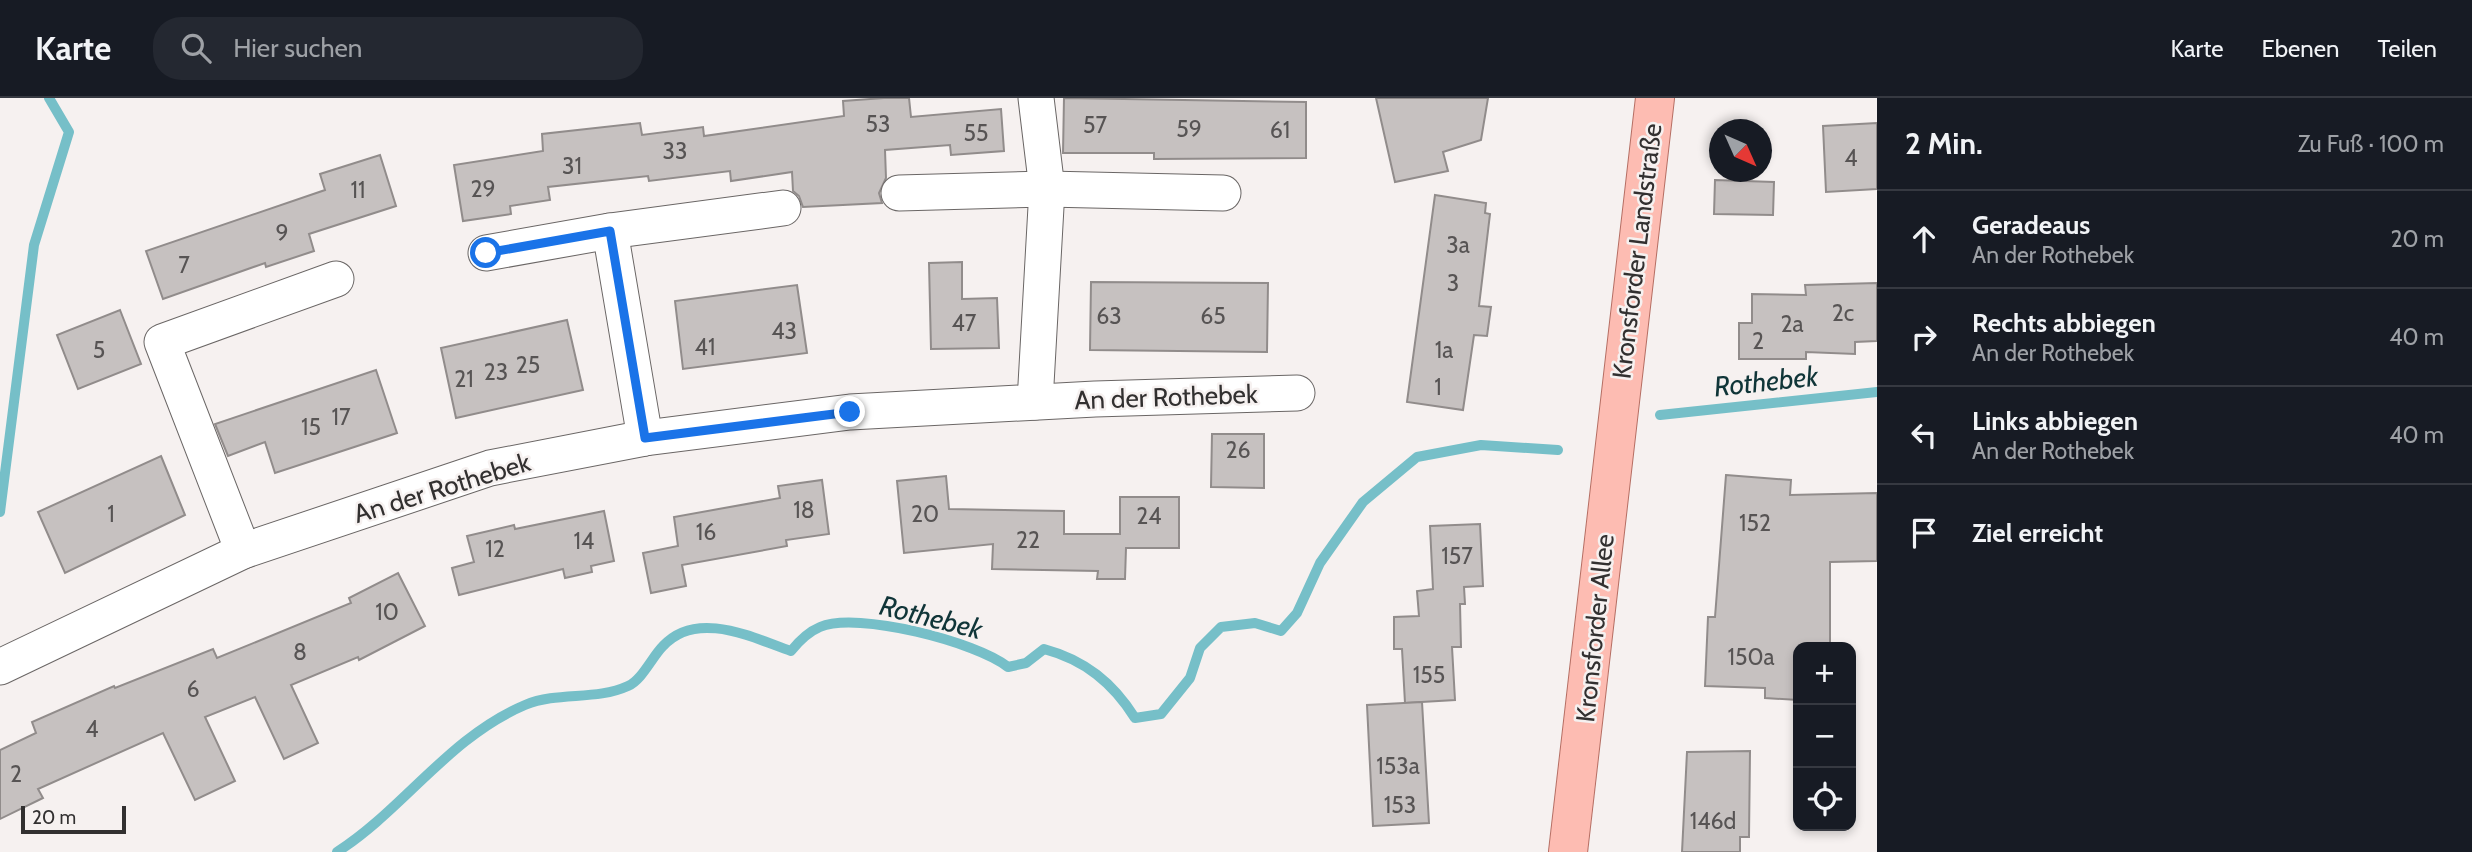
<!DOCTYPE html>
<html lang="de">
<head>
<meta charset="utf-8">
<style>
	body { margin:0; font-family:Cabin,sans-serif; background:#242831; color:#f1f3f6 }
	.controls { position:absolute; right:21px; bottom:21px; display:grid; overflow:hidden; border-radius:14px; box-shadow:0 4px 10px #0003 }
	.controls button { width:63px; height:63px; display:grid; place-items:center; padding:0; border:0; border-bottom:2px solid #363941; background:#171b24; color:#f1f3f6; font:35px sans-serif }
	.compass { position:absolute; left:1709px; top:21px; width:63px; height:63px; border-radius:50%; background:#171b24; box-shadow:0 4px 10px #0003; rotate:135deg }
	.scale { position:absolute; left:21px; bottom:18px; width:105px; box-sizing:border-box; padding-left:7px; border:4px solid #323030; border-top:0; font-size:19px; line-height:24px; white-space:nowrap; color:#323030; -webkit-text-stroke:5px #f6f1f0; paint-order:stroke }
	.stop { position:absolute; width:21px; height:21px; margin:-16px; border:5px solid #1a73e8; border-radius:50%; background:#fff }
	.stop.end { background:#1a73e8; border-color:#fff; box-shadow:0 2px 7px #0008 }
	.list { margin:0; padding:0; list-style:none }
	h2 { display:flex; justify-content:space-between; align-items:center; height:91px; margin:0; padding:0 28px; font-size:30px }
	h2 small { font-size:23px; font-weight:400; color:#9ea1a6 }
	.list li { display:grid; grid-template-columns:46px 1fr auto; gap:21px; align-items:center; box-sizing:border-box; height:98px; padding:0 28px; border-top:2px solid #363941 }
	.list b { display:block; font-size:26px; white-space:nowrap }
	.list p { margin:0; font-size:23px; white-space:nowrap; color:#9ea1a6 }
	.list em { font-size:23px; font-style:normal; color:#9ea1a6 }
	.icon { flex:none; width:38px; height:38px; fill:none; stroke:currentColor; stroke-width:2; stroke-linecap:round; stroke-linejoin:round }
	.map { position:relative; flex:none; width:1877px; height:754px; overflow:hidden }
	header { display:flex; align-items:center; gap:42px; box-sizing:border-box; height:98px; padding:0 35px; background:#171b24; border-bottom:2px solid #363941 }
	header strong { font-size:33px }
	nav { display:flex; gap:38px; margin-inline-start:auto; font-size:24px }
	.search { width:490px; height:63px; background:#242831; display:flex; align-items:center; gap:18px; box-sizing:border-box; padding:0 24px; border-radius:28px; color:#9ea1a6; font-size:26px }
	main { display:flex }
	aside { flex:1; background:#171b24 }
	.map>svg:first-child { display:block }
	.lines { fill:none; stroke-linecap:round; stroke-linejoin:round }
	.stream { stroke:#76bfc8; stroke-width:10 }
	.building { fill:#c6c1c0; stroke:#918c8b; stroke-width:2 }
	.minor-casing { stroke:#6a6665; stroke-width:37 }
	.major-casing { stroke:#b56e63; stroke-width:40 }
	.minor { stroke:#fff; stroke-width:35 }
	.major { stroke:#fdbcb2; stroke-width:38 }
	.route { stroke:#1a73e8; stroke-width:9 }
	.labels { text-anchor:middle; stroke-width:5; stroke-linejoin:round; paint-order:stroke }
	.number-label { font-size:23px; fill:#575454 }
	.street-label { font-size:26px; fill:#323030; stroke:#f6f1f0 }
	.water-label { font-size:28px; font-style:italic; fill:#103538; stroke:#f6f1f0 }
</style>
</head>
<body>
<header>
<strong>Karte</strong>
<div class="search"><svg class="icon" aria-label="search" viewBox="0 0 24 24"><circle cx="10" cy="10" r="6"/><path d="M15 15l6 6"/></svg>Hier suchen</div>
<nav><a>Karte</a><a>Ebenen</a><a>Teilen</a></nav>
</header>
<main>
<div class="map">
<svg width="1877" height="754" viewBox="0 0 1877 754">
	<rect width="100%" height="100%" fill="#f6f1f0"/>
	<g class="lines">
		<g class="stream">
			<polyline points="1660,317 1877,294"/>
			<polyline points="0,414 34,147 69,34 49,0"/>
			<path d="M337,754C404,711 449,639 525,607C559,593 595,603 628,588C642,582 652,559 663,548C697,511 753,540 791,553C799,543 808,534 820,529C857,513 977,544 1008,569L1026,565L1044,551C1085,562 1113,585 1135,620L1161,616L1190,580L1200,550L1221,529L1255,525L1281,533L1297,515L1320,465L1363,404L1417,359L1481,347L1558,352"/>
		</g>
	</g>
	<g class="building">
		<polygon points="884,0 909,0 911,19 1001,11 1004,53 951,57 950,47 885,52 886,80 879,95 882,105 803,109 799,98 793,93 792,74 731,83 730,73 649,83 648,78 548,89 550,102 510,108 511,116 463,123 454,67 543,53 542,36 640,25 642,37 703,29 704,38 844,18 843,3"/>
		<polygon points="1064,0 1306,4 1306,60 1154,61 1154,55 1063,55"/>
		<polygon points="1376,0 1488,0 1481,42 1443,54 1448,73 1395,84"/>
		<polygon points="1877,25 1877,91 1826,94 1823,28"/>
		<polygon points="380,57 396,108 309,136 314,153 266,169 265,165 163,201 146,153 325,92 320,76"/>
		<polygon points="1715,82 1774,84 1773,117 1714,116"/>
		<polygon points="1435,97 1486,105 1485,115 1490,116 1479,208 1491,209 1487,238 1474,237 1463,312 1407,304"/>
		<polygon points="962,164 962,201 997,200 999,250 931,251 929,165"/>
		<polygon points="1091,184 1268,185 1267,254 1090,252"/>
		<polygon points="1877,185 1877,243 1855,244 1855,256 1806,254 1806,261 1739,261 1739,225 1752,225 1752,196 1806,197 1805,187"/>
		<polygon points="797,187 807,255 683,271 675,203"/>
		<polygon points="120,212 141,266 78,291 57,237"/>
		<polygon points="567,222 583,292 456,320 441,250"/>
		<polygon points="376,272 397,335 275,375 265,344 228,358 215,326"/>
		<polygon points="1212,336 1264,336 1264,390 1211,389"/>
		<polygon points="161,358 185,417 65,475 38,414"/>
		<polygon points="1726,377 1791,382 1790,397 1877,395 1877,463 1830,464 1830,549 1798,549 1798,602 1765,600 1765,590 1705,588 1708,519 1715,519"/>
		<polygon points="946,378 949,411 1064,413 1064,436 1120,436 1120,399 1179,399 1179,450 1126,450 1125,481 1097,481 1098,473 992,471 993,446 904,455 897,383"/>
		<polygon points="822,382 829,436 786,442 787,448 682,467 686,488 651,495 643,455 678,448 674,419 780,400 778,388"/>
		<polygon points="604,413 614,463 591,468 592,474 565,480 563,471 459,497 452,470 474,464 467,438 514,427 515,431"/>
		<polygon points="1480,426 1483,488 1464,489 1465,506 1460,506 1461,549 1452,549 1455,602 1405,605 1402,551 1394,551 1394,519 1419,518 1417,493 1433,491 1430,428"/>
		<polygon points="398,475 425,528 359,562 358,559 291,587 318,645 284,661 255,599 205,619 235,683 195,702 163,635 38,691 43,700 0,721 0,652 36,635 32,624 114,588 115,590 213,551 217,560 351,505 349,500"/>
		<polygon points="1422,604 1429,725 1373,728 1367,607"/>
		<polygon points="1750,653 1749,739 1740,739 1740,754 1682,754 1687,654"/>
	</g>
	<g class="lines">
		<g class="minor-casing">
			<g id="minor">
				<polyline points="899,95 1047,91 1223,95"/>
				<polyline points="610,133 645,340"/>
				<polyline points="486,155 610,133 783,110"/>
				<polyline points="1035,304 1047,91 1036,0"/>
				<polyline points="243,453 162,244 336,181"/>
				<polyline points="0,569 243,453 490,370 645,340 850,314 1095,301 1297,295"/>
			</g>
		</g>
		<g class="major-casing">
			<polyline id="major" points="1568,754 1655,0"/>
		</g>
		<use href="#minor" class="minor"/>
		<use href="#major" class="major"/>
	</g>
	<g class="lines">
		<polyline class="route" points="486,155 610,133 645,340 850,314"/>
	</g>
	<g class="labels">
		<g class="number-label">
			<text x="878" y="34">53</text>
			<text x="1095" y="35">57</text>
			<text x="1189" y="39">59</text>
			<text x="1280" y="40">61</text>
			<text x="976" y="43">55</text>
			<text x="675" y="61">33</text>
			<text x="1851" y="68">4</text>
			<text x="572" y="76">31</text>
			<text x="483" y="99">29</text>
			<text x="358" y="100">11</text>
			<text x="282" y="143">9</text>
			<text x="1458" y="155">3a</text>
			<text x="184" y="175">7</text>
			<text x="1453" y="193">3</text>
			<text x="1843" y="223">2c</text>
			<text x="1109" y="226">63</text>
			<text x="1213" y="226">65</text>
			<text x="964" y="233">47</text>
			<text x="1792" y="234">2a</text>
			<text x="784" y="241">43</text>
			<text x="1758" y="251">2</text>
			<text x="705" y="257">41</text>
			<text x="99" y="260">5</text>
			<text x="1444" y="260">1a</text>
			<text x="528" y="275">25</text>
			<text x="496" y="282">23</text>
			<text x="464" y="289">21</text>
			<text x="1438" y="297">1</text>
			<text x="341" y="327">17</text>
			<text x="311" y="337">15</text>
			<text x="1238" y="360">26</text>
			<text x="804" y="420">18</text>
			<text x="111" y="424">1</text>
			<text x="925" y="424">20</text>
			<text x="1149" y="426">24</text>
			<text x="1755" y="433">152</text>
			<text x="706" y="442">16</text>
			<text x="1028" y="450">22</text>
			<text x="584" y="451">14</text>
			<text x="495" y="459">12</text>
			<text x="1457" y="466">157</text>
			<text x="387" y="522">10</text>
			<text x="300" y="562">8</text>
			<text x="1751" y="567">150a</text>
			<text x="1429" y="585">155</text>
			<text x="193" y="599">6</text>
			<text x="92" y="639">4</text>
			<text x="1398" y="676">153a</text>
			<text x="16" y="684">2</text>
			<text x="1400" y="715">153</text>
			<text x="1713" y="731">146d</text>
		</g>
		<g class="street-label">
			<text transform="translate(1637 153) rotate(-83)" y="9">Kronsforder Landstraße</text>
			<text transform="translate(1166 299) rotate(-2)" y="9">An der Rothebek</text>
			<text transform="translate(442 390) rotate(-17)" y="9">An der Rothebek</text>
			<text transform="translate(1595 530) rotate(-84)" y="9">Kronsforder Allee</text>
		</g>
		<g class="water-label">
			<text transform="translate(1766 283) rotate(-6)" y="10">Rothebek</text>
			<text transform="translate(931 519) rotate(14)" y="10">Rothebek</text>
		</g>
	</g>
</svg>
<div class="controls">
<button>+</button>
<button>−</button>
<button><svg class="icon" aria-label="locate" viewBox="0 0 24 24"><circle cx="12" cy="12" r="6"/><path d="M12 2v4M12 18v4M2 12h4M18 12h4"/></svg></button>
</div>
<svg class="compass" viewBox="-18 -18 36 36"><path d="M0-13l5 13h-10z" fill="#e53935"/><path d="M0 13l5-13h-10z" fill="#9ea1a6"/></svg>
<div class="scale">20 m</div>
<div class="stop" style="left:486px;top:155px"></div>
<div class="stop end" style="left:850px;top:314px"></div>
</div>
<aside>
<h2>2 Min.<small>Zu Fuß · 100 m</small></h2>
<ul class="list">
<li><svg class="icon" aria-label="ahead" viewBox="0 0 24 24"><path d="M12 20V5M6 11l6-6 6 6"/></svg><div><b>Geradeaus</b><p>An der Rothebek</p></div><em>20 m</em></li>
<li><svg class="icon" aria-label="right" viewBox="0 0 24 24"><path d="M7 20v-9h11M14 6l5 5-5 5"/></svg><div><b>Rechts abbiegen</b><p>An der Rothebek</p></div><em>40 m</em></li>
<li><svg class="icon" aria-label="left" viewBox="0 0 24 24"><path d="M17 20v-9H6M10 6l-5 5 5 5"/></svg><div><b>Links abbiegen</b><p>An der Rothebek</p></div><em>40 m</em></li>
<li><svg class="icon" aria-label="arrive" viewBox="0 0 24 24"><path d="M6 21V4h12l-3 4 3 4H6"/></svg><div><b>Ziel erreicht</b></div></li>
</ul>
</aside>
</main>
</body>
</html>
